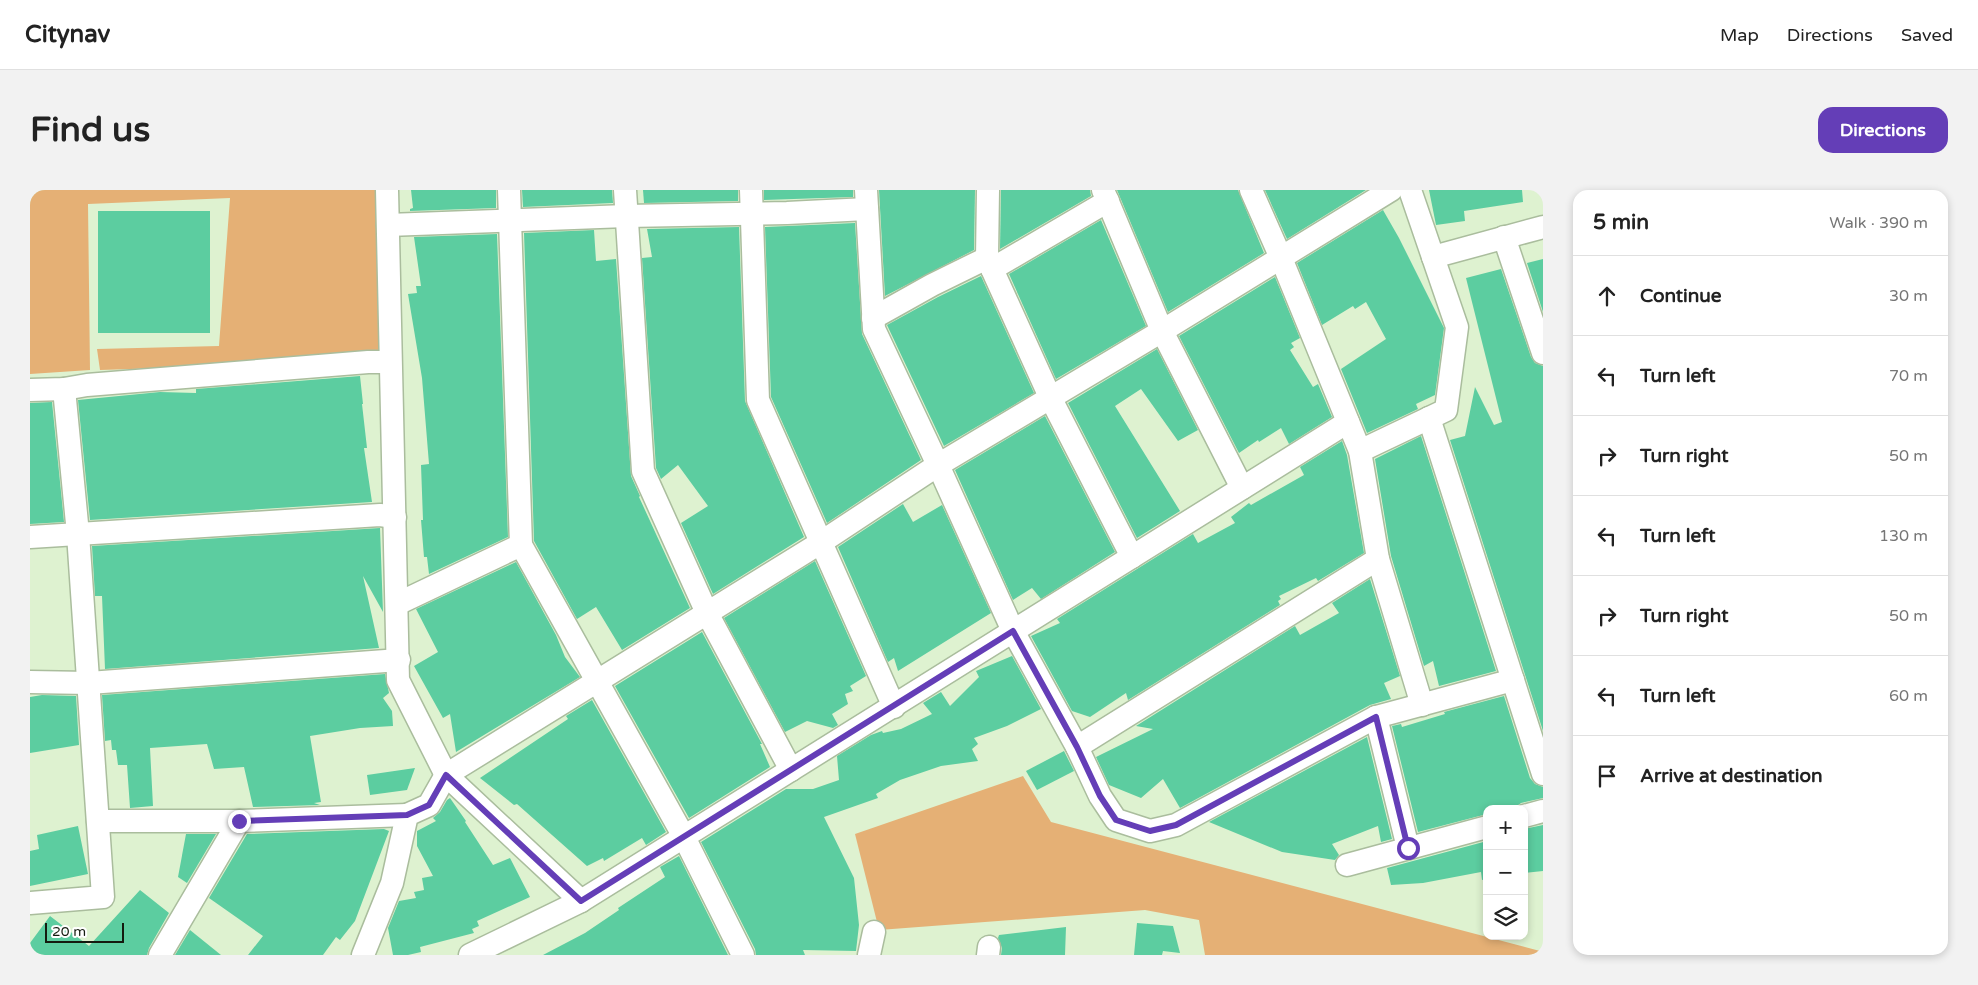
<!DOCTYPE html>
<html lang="en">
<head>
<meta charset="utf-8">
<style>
	body { margin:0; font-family:"Varela Round",sans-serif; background:#f2f2f2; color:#222 }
	.controls { position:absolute; right:15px; bottom:15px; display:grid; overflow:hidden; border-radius:10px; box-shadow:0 2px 8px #0003 }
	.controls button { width:45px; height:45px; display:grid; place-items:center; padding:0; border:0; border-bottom:1px solid #e0e0e0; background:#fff; color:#222; font:25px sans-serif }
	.scale { position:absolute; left:15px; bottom:12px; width:79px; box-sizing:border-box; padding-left:5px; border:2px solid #141b0f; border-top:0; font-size:14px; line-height:18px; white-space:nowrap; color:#141b0f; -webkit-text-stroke:4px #fff; paint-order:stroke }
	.stop { position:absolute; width:15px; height:15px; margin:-11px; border:4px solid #643eb7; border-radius:50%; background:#fff }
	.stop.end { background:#643eb7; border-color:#fff; box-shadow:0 1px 5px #0008 }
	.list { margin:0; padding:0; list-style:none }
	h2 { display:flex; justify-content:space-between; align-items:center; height:65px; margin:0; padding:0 20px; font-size:21px }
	h2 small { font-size:16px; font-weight:400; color:#767676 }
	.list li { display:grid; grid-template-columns:32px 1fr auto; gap:15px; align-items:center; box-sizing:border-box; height:80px; padding:0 20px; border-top:1px solid #e0e0e0 }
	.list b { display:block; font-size:19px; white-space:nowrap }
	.list em { font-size:16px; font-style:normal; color:#767676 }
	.icon { flex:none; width:28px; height:28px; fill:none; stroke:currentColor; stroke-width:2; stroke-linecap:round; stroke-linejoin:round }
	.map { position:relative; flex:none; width:1513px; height:765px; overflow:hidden; border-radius:15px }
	header { display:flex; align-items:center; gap:30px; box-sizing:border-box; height:70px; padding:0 25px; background:#fff; border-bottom:1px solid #e0e0e0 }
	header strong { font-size:24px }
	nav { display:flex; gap:28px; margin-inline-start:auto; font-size:18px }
	.intro { display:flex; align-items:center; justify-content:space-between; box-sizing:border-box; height:120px; padding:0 30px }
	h1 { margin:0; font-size:35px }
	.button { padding:12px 22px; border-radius:15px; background:#643eb7; color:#fff; font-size:18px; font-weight:700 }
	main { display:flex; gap:30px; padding:0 30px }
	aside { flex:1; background:#fff; border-radius:15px; box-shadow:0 2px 8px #0003 }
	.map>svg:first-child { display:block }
	.green { fill:#e5b075 }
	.building { fill:#5ccda0 }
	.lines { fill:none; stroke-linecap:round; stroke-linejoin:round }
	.street-casing { stroke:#aabd9d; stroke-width:25 }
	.street { stroke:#fff; stroke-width:22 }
	.route { stroke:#643eb7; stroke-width:6 }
</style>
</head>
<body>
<header>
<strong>Citynav</strong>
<nav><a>Map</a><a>Directions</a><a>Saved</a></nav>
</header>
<div class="intro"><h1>Find us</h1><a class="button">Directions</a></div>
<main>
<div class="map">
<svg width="1513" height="765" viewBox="0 0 1513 765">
	<rect width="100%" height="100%" fill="#def2d0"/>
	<g class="green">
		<polygon points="0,0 348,0 352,171 70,180 67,159 189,156 200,8 58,14 60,180 0,184"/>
		<polygon points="993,586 1021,632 1510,761 1512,765 1175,765 1169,730 1115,720 849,740 825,644"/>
	</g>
	<g class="building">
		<polygon points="381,0 466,0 466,18 380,21 380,19 383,18"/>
		<polygon points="492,0 582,0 583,13 493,17"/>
		<polygon points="613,0 708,0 708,11 614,13"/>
		<polygon points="734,0 823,0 823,7 734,10"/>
		<polygon points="849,0 945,0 944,60 855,106"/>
		<polygon points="971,0 1060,0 1061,6 970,59"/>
		<polygon points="1087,0 1208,0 1234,63 1138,122"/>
		<polygon points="1235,0 1336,0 1257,49"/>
		<polygon points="1399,0 1492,0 1493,12 1434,21 1435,31 1406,35"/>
		<polygon points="1353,20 1369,48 1414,138 1405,205 1386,214 1388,219 1337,243 1311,179 1356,149 1336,112 1325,119 1323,116 1292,135 1267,73"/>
		<rect x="68" y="21" width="112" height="122"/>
		<polygon points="1071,30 1116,136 1026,189 979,84"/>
		<polygon points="825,33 832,144 891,270 797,333 741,207 735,37"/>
		<polygon points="709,37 715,211 774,347 683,404 651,333 678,316 648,275 631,289 626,278 612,68 622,67 617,39"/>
		<polygon points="564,40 566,71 586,69 601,286 610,306 609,307 660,418 592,460 566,417 547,429 504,351 494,43"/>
		<polygon points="467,44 478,347 399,384 397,367 394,367 391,330 393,330 391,275 399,274 392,188 378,104 387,103 386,96 391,96 384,47"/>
		<polygon points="1513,69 1513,122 1497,73"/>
		<polygon points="1471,79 1501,167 1505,173 1513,176 1513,541 1420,250 1435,246 1445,197 1464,235 1472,232 1436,88"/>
		<polygon points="951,86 1004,203 914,256 857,135 908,107"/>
		<polygon points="1245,87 1270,148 1261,153 1264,157 1260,160 1283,197 1288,194 1302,227 1259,254 1251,238 1229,252 1228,250 1209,263 1149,146"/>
		<polygon points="1127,159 1168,240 1148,251 1111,199 1085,216 1150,321 1107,348 1038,213"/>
		<polygon points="330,186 333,214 332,214 337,258 334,258 342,312 60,330 48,210 130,202 166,203 166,199"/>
		<polygon points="22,212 34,332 0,334 0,213"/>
		<polygon points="1015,226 1085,362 1011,409 1002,398 983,410 925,280"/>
		<polygon points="1391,246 1466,481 1409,496 1403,471 1394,476 1361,366 1345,269"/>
		<polygon points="1312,251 1317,265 1334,363 1288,391 1286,388 1249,406 1251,409 1248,411 1250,415 1098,510 1096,503 1060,527 1042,521 1001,446 1030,433 1027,429 1163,344 1168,353 1205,333 1201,327 1219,313 1221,315 1274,285 1270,277"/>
		<polygon points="873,314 883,332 912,315 961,423 868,481 864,468 858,472 808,357"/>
		<polygon points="350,338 353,422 333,386 349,458 75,479 72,406 65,406 62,356"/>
		<polygon points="785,371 836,486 820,496 823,501 815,504 818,514 802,524 808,535 803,538 777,531 755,542 694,428"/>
		<polygon points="486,372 526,445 535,467 550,487 426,562 420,524 413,528 384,476 408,462 386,419"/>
		<polygon points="1340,389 1370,486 1354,493 1361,509 1340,515 1150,618 1133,589 1111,608 1079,595 1066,567 1123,539 1106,536 1265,436 1270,445 1309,423 1302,413"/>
		<polygon points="672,442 732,554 730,554 740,577 659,628 585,496"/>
		<polygon points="982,466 1011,519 977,536 944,548 948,554 942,559 948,571 911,576 870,590 846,604 848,608 794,627 824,688 829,735 826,761 773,760 775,765 726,765 725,759 671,652 756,599 783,599 809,590 807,566 841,545 852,541 853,543 871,539 902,524 893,513 911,502 920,516 949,487 946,481"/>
		<polygon points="355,484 359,503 353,508 362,521 363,536 330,538 280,546 291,612 284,613 290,615 223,617 214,577 184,579 177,554 120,558 123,616 100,618 97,575 88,575 86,560 82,560 81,550 75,551 72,505"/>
		<polygon points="12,505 46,506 49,555 0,563 0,507"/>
		<polygon points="1474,506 1500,588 1505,594 1513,597 1513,608 1491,613 1483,619 1457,619 1457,624 1388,642 1362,536 1371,534 1372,537 1415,524 1414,522"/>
		<polygon points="562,510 636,642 616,655 612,648 574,671 573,668 557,676 487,614 484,615 450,588 538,529 536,526"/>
		<polygon points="1337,547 1362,649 1351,652 1348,636 1302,654 1309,665 1305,670 1252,662 1179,632"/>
		<polygon points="1034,561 1044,581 1007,600 996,581"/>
		<polygon points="385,578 377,600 340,605 337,585"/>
		<polygon points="420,608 436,631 435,632 463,675 480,668 500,707 447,731 449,736 442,739 444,743 390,757 391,762 378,765 363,765 358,738 369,711 386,708 384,702 394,700 392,688 403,686 387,656 387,641 406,631 403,628 410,622 417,610"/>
		<polygon points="1513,635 1513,681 1494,683 1494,639"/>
		<polygon points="48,636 58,684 0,696 0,661 9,659 7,645"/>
		<polygon points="354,639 359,641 325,731 310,750 306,747 293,765 218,765 233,746 179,708 217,644"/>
		<polygon points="156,644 186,644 157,693 148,687"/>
		<polygon points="1457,651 1457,689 1452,690 1451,682 1393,693 1361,695 1357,678"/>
		<polygon points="649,666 698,765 513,765 555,743 589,720 588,718 635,687 630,677"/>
		<polygon points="110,700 139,723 119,758 117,765 0,765 0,753 20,726 59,756"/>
		<polygon points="1107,733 1143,736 1150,763 1133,761 1132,765 1104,765"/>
		<polygon points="1036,737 1035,765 971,765 972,758 968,748 969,745"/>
		<polygon points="160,740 191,765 145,765"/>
	</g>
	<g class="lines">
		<g class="street-casing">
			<g id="street">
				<polyline points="357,0 368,490 416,585 551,711"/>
				<polyline points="479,0 491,355 654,647 713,765"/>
				<polyline points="595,0 613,281 677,423 761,580"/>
				<polyline points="721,0 728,210 864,517"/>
				<polyline points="836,0 844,139 908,275 983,441 1047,557 1070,606 1086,630 1120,641 1146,635 1346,527 1483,490"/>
				<polyline points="958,0 957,68 1020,207 1102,367"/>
				<polyline points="1073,0 1132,141 1212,298"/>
				<polyline points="1221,0 1251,68 1330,261 1348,369 1392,515"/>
				<polyline points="358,35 596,26 757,23 837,19"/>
				<polyline points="1474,47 1513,163"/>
				<polyline points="1403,67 1513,37"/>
				<polyline points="962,79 1078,11"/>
				<polyline points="843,128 902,95 957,68"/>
				<polyline points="0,200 34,199 57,195 338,172 360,172"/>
				<polyline points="1399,228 1513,584"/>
				<polyline points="1330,261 1416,220 1427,137 1380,0"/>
				<polyline points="0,347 350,325 365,327"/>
				<polyline points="367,414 491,355"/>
				<polyline points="0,492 59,493 369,470"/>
				<polyline points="1346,527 1378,658"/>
				<polyline points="1047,557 1348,369"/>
				<polyline points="1494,626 1513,621"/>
				<polyline points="68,631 209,631 377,625"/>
				<polyline points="1317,675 1457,637"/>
				<polyline points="0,713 73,707 48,344 34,199"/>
				<polyline points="130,765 209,631"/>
				<polyline points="333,765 362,693 377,625 399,615 416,585 790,353 908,275 1132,141 1361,0"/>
				<polyline points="440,765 551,711 1318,232"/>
				<polyline points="839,765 844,742"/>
				<polyline points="958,765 959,757"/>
			</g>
		</g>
		<use href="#street" class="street"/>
	</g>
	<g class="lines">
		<polyline class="route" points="209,631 377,625 399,615 416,585 551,711 983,441 1047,557 1070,606 1086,630 1120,641 1146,635 1346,527 1378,658"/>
	</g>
</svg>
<div class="controls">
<button>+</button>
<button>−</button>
<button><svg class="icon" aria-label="layers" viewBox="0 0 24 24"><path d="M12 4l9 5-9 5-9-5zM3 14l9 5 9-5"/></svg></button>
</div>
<div class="scale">20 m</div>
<div class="stop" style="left:1378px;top:658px"></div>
<div class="stop end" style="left:209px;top:631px"></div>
</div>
<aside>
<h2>5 min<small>Walk · 390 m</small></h2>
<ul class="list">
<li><svg class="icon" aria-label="ahead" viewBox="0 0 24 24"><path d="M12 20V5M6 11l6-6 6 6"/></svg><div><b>Continue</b></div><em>30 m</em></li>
<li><svg class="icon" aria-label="left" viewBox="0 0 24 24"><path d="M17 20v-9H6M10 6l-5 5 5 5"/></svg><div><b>Turn left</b></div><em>70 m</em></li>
<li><svg class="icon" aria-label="right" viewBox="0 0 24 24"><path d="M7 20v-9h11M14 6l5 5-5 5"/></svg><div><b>Turn right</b></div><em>50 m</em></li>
<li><svg class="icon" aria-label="left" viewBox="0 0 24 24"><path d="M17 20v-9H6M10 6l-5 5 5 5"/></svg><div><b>Turn left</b></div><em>130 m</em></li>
<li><svg class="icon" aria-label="right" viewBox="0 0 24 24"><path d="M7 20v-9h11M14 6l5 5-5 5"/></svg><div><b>Turn right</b></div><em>50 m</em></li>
<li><svg class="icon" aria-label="left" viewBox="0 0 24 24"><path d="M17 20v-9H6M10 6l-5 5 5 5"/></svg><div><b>Turn left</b></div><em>60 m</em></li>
<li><svg class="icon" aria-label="arrive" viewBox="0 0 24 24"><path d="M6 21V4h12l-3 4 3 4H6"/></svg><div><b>Arrive at destination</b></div></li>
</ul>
</aside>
</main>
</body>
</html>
